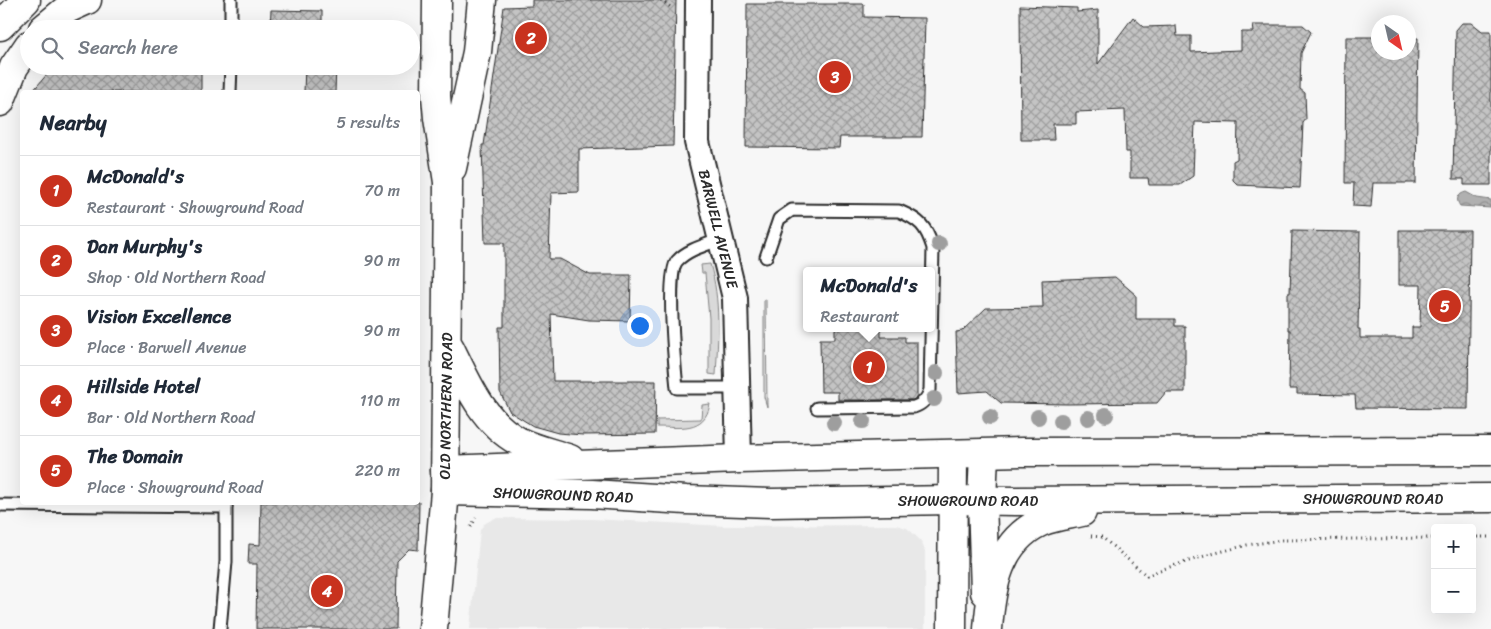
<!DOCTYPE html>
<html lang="en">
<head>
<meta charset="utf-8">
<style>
	body { margin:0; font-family:Sriracha,sans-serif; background:#f2f2f3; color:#1f2937 }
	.controls { position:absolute; right:15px; bottom:15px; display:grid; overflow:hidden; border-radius:5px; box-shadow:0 5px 20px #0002 }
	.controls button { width:45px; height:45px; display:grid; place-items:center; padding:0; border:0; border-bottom:1px solid #e0e1e3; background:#fff; color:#1f2937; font:25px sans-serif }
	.compass { position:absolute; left:1371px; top:15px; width:45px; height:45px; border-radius:50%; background:#fff; box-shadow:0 5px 20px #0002; rotate:146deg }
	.you { position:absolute; left:639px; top:325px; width:18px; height:18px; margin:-12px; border:4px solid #fff; border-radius:50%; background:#1a73e8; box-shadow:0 0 0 8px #1a73e833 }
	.badge { display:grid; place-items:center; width:32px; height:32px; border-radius:50%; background:#c8321e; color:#fff; font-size:16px; font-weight:700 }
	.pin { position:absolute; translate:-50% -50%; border:2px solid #fff; box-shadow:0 1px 5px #0006 }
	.popup { position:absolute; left:803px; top:267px; width:132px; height:65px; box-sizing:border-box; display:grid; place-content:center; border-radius:5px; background:#fff; filter:drop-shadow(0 1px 4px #0005); font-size:16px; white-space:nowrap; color:#747a83 }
	.popup b { font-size:19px; color:#1f2937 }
	.popup::after { content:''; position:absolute; left:50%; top:100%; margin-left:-10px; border:10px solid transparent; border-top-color:#fff }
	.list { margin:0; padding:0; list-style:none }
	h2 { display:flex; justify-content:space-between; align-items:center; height:65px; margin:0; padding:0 20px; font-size:21px }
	h2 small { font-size:16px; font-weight:400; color:#747a83 }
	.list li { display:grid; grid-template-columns:32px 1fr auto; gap:15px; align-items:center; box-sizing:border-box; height:70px; padding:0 20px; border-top:1px solid #e0e1e3 }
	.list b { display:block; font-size:19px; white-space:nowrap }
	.list p { margin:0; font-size:16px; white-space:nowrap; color:#747a83 }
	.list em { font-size:16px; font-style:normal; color:#747a83 }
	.icon { flex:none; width:28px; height:28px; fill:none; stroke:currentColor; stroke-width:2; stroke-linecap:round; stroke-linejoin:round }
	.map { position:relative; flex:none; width:1491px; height:629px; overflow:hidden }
	.search { position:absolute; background:#fff; box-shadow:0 5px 20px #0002; left:20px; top:20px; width:400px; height:55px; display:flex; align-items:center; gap:12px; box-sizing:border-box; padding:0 18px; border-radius:28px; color:#747a83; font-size:19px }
	.panel { position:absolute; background:#fff; box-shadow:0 5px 20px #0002; left:20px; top:90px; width:400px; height:415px; border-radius:5px }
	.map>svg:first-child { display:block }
	.built { fill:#e8e8e8 }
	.grass { fill:#d9d9d9; stroke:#828282 }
	.water { fill:url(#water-waves); stroke:#7b7b7b }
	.building { fill:url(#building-cross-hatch); stroke:#2b2b2b }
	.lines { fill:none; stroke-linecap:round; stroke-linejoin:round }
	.lane-casing { stroke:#2b2b2b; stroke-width:15 }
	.street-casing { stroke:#2b2b2b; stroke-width:28 }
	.secondary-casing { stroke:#2b2b2b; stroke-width:31 }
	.primary-casing { stroke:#2b2b2b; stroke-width:31 }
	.path { stroke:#2b2b2b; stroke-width:3; stroke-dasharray:1 4; stroke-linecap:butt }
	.lane { stroke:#fff; stroke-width:11 }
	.street { stroke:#fff; stroke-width:24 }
	.secondary { stroke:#fff; stroke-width:28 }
	.primary { stroke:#fff; stroke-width:28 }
	.tree { fill:#9e9e9e }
	.labels { text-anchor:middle; stroke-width:4.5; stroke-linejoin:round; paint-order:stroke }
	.street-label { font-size:15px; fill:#2b2b2b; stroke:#fff }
</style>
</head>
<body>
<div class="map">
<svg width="1491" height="629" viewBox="0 0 1491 629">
	<defs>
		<pattern id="water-waves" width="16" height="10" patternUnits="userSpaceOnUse" patternTransform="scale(1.25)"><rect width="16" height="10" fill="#b0b0b0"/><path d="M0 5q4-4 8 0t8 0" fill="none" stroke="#8f8f8f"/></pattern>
		<pattern id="building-cross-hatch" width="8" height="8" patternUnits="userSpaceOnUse" patternTransform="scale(1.25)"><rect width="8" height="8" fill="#c4c4c4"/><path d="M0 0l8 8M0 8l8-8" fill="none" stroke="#9f9f9f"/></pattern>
	</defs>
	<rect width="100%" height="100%" fill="#f7f7f7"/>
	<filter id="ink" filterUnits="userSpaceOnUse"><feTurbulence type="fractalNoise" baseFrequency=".02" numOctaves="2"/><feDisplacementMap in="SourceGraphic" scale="10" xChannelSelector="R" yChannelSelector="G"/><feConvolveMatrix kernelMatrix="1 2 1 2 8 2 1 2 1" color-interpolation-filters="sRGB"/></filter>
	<g filter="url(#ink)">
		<polygon class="built" points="495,518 592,519 725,526 896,525 907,528 915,535 921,541 925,551 925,629 470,629 480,530 484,524"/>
		<g class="grass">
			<path d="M710,264C721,300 718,338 716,375L709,374V318L705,273H702L701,265Z"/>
			<polygon points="766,299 767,407 764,397 764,300"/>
			<path d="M710,404C705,433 679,427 657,427V420L701,419L702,405Z"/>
		</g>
		<path class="water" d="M1466,192L1477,198L1491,200V208L1460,206C1455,199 1458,194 1466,192Z"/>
		<g class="building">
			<polygon points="532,0 676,0 673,146 579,149 579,192 551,193 549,259 560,259 590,275 631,275 630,321 589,320 551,314 553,381 656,381 655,434 583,435 558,433 533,426 510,412 500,392 499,327 504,327 504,243 485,243 482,145 484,145 504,7 532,6"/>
			<polygon points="747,4 864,4 864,17 925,18 922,137 840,137 839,148 746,147"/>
			<polygon points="1020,6 1077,8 1077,12 1098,10 1098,64 1133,17 1144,27 1176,26 1177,36 1191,36 1191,52 1241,50 1241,32 1254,32 1253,25 1303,25 1311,32 1301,53 1300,89 1305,93 1306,119 1303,123 1300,188 1238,185 1233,180 1233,161 1237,159 1238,123 1195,122 1193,176 1180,185 1149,185 1148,178 1130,178 1130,152 1126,152 1125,110 1076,112 1076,124 1053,124 1054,140 1021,140"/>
			<polygon points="271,10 322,11 322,29 270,29"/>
			<polygon points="1462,23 1472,23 1482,31 1491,31 1491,185 1464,185 1464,179 1453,179 1456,30"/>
			<polygon points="1346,37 1378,37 1378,52 1408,52 1408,38 1418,38 1416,183 1373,183 1371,207 1353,206 1354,183 1345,183"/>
			<polygon points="54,66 201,66 201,92 32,92"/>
			<polygon points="305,66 336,66 335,92 304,92"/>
			<polygon points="1399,230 1470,230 1468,409 1356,408 1355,395 1297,394 1297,389 1289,389 1290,330 1288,330 1288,293 1290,293 1292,231 1360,232 1358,329 1360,329 1360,338 1412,338 1412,327 1420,327 1421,285 1399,285"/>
			<polygon points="1115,277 1136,295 1136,319 1175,319 1175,326 1185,326 1185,392 1166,392 1157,403 1068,404 1001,403 987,391 958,393 956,332 962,331 986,308 1043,307 1042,280"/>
			<polygon points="881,328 881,337 905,337 905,342 917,342 917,397 913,400 838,400 838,392 821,392 820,339 835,339 835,329"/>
			<polygon points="261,502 419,502 418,550 409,549 397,561 396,629 256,629 257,564 248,564 249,544 260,545"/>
		</g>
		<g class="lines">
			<g class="lane-casing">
				<g id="lane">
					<polyline points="231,29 231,0"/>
					<polyline points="230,92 231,66"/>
					<path d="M722,239C706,245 688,249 677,261C666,273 675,368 677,388H737"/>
					<path d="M766,257L779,219L792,210L899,211C920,220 926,226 933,248L930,390C927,399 923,404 914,407L817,408"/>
					<polyline points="0,505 226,507"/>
					<polyline points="220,629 226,562 226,502"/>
				</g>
			</g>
			<g class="street-casing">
				<polyline id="street" points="698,0 697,142 735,298 739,459"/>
			</g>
			<g class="secondary-casing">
				<polyline id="secondary" points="433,629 445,491"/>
			</g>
			<g class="primary-casing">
				<g id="primary">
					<polyline points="437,0 436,96 438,118 448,182 445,491 592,494 686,500 771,503 953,500 1016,501 1491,498"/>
					<polyline points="0,26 26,0"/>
					<polyline points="43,29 67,9 87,0"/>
					<polyline points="0,102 14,67 29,45"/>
					<polyline points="452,168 477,52 482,0"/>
					<path d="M450,348C467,383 483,422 518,441C534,449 553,453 570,459"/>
					<polyline points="984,454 982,500 985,592"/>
					<polyline points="445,470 739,459 1022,452 1491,451"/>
					<polyline points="952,629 953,455"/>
					<path d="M988,629C991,587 999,541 1041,522C1054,516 1069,515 1082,512"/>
				</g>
			</g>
			<g class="path">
				<polyline points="661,0 673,9"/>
				<polyline points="471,527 476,518"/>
				<polyline points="1091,536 1102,537 1147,576 1160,570 1208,555 1247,545 1282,540 1435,538"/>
				<polyline points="1472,537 1491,537"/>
			</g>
			<use href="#lane" class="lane"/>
			<use href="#street" class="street"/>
			<use href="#secondary" class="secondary"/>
			<use href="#primary" class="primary"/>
		</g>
		<g class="tree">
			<circle cx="939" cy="244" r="8"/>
			<circle cx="936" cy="373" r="8"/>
			<circle cx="934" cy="399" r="8"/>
			<circle cx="1106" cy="415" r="8"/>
			<circle cx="990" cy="417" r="8"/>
			<circle cx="1038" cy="417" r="8"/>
			<circle cx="1088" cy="418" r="8"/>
			<circle cx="863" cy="421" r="8"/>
			<circle cx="1061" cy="421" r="8"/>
			<circle cx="834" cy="423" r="8"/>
		</g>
	</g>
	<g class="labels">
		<g class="street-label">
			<text transform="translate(718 229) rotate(76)" y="5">BARWELL AVENUE</text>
			<text transform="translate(446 406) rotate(-89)" y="5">OLD NORTHERN ROAD</text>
			<text transform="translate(563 495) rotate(2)" y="5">SHOWGROUND ROAD</text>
			<text x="1373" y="504">SHOWGROUND ROAD</text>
			<text x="968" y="506">SHOWGROUND ROAD</text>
		</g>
	</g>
</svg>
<div class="controls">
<button>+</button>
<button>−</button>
</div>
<svg class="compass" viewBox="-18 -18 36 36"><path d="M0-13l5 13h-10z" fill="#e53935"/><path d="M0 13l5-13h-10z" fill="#747a83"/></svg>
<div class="you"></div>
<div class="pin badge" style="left:869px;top:367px">1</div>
<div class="popup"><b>McDonald's</b>Restaurant</div>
<div class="pin badge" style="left:531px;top:38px">2</div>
<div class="pin badge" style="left:835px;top:77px">3</div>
<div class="pin badge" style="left:327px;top:591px">4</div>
<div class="pin badge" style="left:1445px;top:306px">5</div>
<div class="search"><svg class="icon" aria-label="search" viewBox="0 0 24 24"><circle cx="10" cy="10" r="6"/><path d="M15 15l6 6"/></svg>Search here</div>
<section class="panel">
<h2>Nearby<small>5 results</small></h2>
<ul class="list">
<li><span class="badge">1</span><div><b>McDonald's</b><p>Restaurant · Showground Road</p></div><em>70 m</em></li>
<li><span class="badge">2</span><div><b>Dan Murphy's</b><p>Shop · Old Northern Road</p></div><em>90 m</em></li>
<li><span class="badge">3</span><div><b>Vision Excellence</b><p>Place · Barwell Avenue</p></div><em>90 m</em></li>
<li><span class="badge">4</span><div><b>Hillside Hotel</b><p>Bar · Old Northern Road</p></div><em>110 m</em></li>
<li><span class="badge">5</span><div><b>The Domain</b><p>Place · Showground Road</p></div><em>220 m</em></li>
</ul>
</section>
</div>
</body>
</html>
